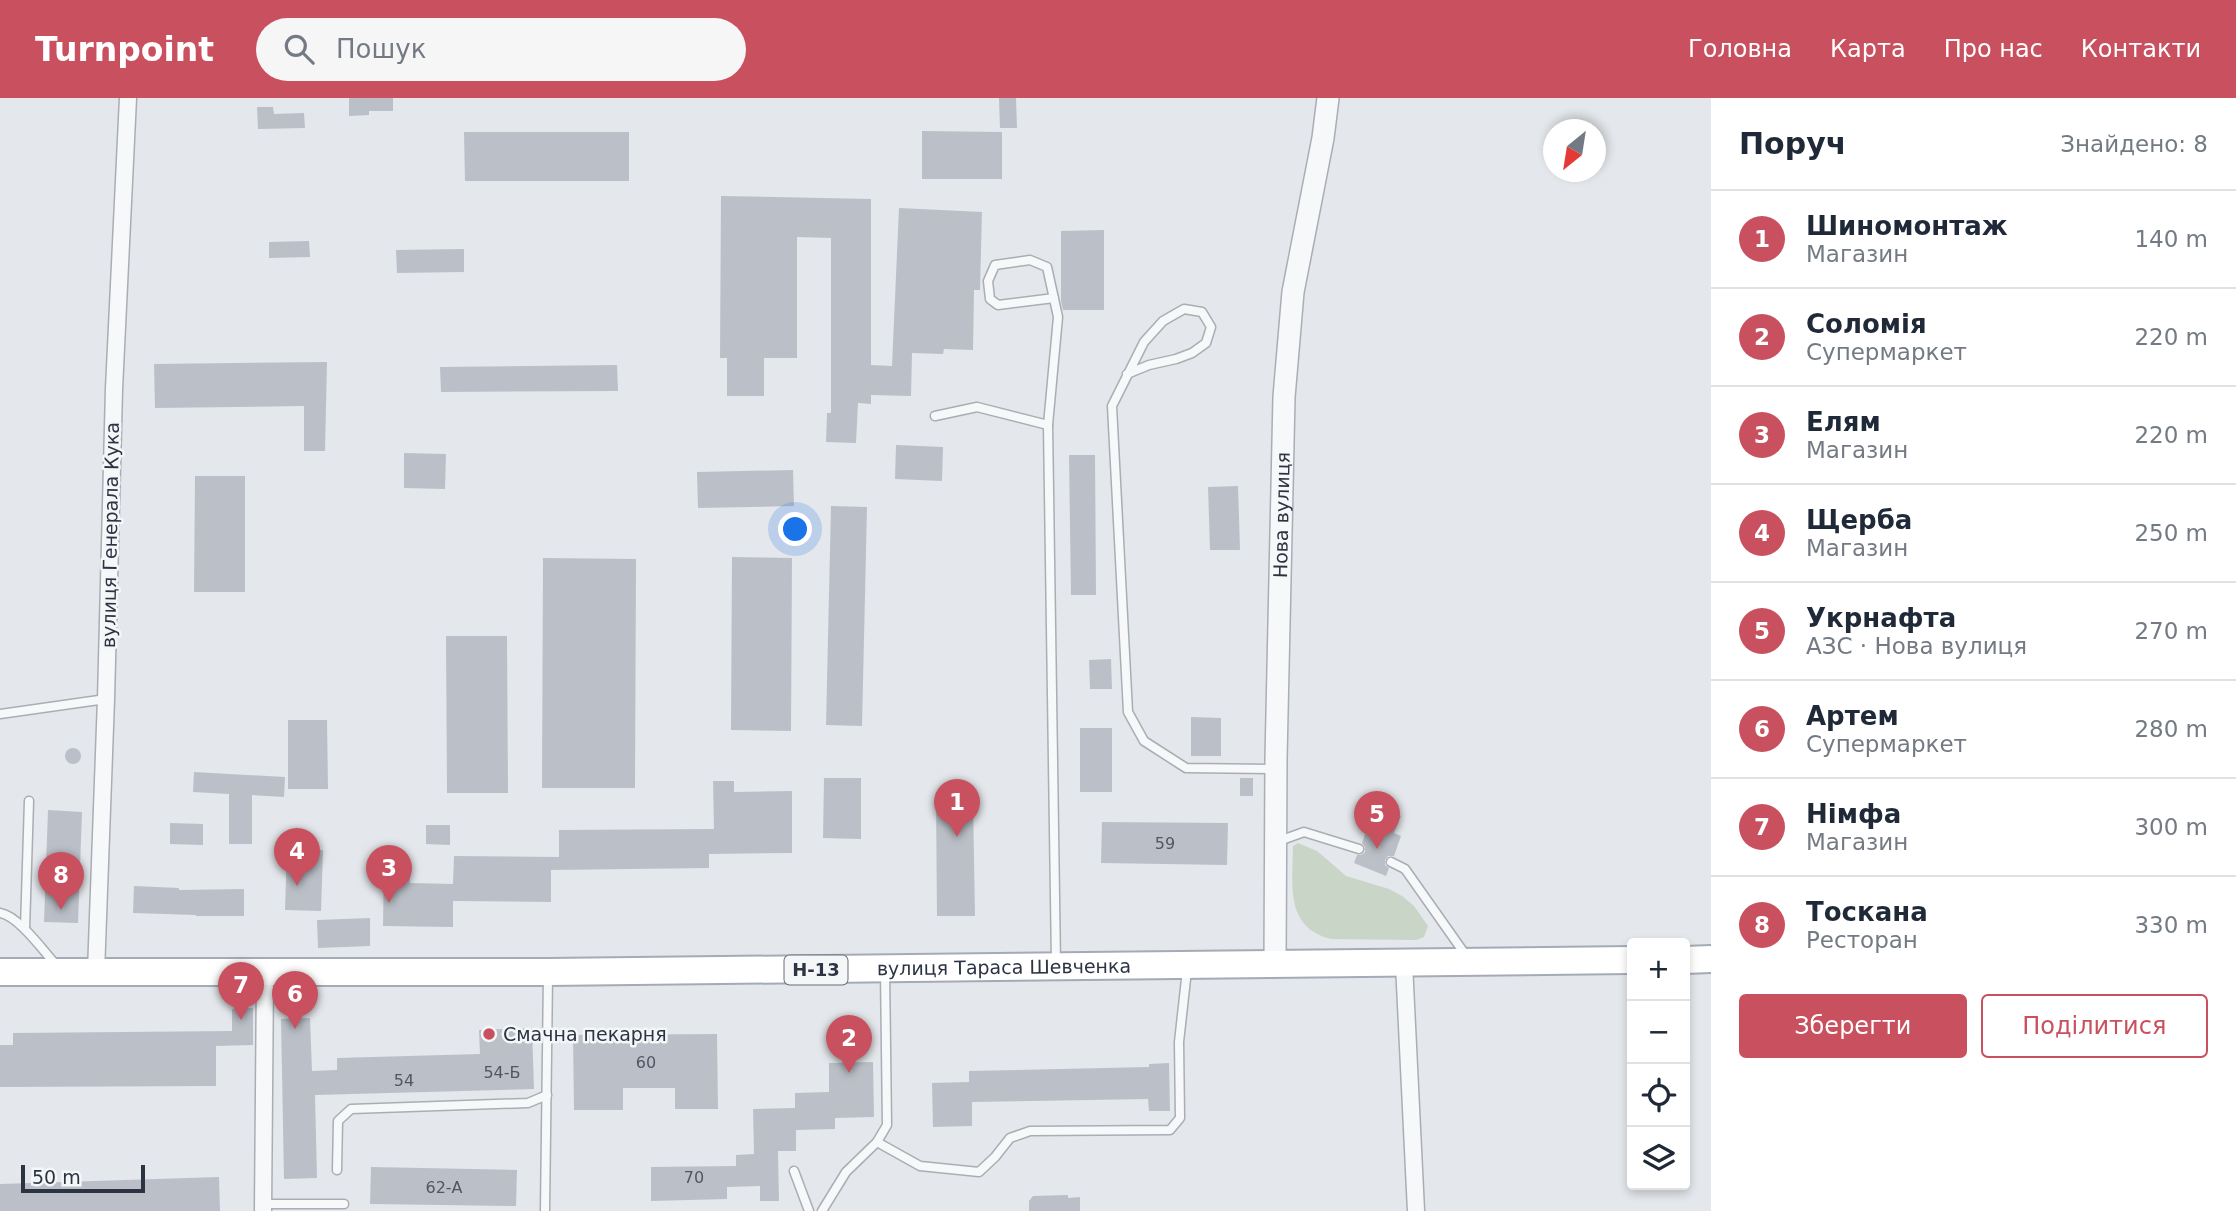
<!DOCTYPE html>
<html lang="uk">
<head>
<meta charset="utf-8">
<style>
	body { margin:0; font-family:"DejaVu Sans",sans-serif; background:#f6f6f7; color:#1f2937 }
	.controls { position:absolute; right:21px; bottom:21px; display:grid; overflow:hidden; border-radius:7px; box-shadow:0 4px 10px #0003 }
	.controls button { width:63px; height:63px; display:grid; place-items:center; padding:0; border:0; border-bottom:2px solid #e0e1e3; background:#fff; color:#1f2937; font:35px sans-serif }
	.compass { position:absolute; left:1543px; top:21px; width:63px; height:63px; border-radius:50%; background:#fff; box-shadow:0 4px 10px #0003; rotate:210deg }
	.scale { position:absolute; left:21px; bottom:18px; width:124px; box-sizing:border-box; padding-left:7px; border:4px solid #2c3443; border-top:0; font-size:19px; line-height:24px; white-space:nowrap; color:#2c3443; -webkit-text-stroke:5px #f4f6f8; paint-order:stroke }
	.you { position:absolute; left:796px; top:432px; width:24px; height:24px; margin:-18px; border:5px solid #fff; border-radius:50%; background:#1a73e8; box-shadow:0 0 0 10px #1a73e833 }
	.badge { display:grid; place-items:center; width:46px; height:46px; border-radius:50%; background:#c9505e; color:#fff; font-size:23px; font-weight:700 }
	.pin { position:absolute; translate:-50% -58px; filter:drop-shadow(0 2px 4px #0008) }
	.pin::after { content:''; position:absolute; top:37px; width:24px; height:21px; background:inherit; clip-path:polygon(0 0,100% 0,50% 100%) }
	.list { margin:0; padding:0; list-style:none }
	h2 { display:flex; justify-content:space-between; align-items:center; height:91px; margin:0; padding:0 28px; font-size:30px }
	h2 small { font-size:23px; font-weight:400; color:#747a83 }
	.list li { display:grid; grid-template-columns:46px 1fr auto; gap:21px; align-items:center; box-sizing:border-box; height:98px; padding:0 28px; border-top:2px solid #e0e1e3 }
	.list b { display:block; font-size:26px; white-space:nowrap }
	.list p { margin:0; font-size:23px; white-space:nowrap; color:#747a83 }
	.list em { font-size:23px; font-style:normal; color:#747a83 }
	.actions { display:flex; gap:14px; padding:21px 28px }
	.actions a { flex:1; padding:16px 0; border:2px solid #c9505e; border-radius:7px; text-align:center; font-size:24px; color:#c9505e }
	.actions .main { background:#c9505e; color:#fff }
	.icon { flex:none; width:38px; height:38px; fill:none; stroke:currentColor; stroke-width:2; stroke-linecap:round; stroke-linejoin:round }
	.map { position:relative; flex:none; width:1711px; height:1113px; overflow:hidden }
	header { display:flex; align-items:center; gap:42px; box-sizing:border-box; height:98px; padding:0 35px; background:#c9505e; color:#fff }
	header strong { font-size:33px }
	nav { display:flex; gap:38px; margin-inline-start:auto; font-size:24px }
	.search { width:490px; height:63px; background:#f6f6f7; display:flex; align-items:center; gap:18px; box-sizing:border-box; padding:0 24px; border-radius:38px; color:#747a83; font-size:26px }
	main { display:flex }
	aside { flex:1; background:#fff }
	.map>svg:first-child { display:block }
	.green { fill:#c9d5c6 }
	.building { fill:#bbc0c8 }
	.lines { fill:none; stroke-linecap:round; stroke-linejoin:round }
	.service-casing { stroke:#a9aeb5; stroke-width:11 }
	.minor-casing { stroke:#a9aeb5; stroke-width:19 }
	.tertiary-casing { stroke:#a9aeb5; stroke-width:24 }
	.primary-casing { stroke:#a4abb6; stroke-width:30 }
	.service { stroke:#f7f8f9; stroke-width:8 }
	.minor { stroke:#f7f8f9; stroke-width:16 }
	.tertiary { stroke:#f7f8f9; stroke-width:21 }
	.primary { stroke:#fff; stroke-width:26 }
	.poi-dot { fill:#c9505e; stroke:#f4f6f8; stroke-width:2.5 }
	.labels { text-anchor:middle; stroke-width:5; stroke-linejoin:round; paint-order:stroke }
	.number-label { font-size:16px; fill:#505764 }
	.shield { fill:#f4f6f8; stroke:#686e79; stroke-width:2 }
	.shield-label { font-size:18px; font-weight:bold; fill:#2c3443 }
	.street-label { font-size:19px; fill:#2c3443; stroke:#f4f6f8 }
	.poi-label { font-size:19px; fill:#2c3443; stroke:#f4f6f8; text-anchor:start }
</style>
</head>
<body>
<header>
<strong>Turnpoint</strong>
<div class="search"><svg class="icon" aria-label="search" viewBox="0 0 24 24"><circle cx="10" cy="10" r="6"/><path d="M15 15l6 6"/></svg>Пошук</div>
<nav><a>Головна</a><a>Карта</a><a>Про нас</a><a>Контакти</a></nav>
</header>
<main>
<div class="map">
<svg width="1711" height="1113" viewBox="0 0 1711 1113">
	<rect width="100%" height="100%" fill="#e4e7eb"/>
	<path class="green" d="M1298,745L1317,753L1346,778L1389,791L1402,798L1414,808L1428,828L1424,839L1416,842L1331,841C1284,829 1293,786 1293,748Z"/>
	<g class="building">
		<polygon points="349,0 393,0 393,13 369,13 369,17 349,18"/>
		<polygon points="999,0 1016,0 1017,30 1000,30"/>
		<polygon points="257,9 273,9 274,16 304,15 305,30 258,31"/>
		<polygon points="922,33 1002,34 1002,81 922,81"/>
		<polygon points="464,34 629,34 629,83 465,83"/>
		<polygon points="721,98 871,101 871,267 892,268 899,110 982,114 980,192 974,192 973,252 944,251 943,256 912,255 911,298 871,297 871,306 858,305 856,345 826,344 827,315 831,315 831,140 797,139 797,260 764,260 764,298 727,298 727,260 720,260"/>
		<polygon points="1104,132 1104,212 1063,212 1061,203 1061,133"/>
		<polygon points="309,143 310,159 269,160 269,144"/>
		<polygon points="464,151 464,174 397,175 396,152"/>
		<polygon points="327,264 325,353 304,353 304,308 155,310 154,266"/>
		<polygon points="617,267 618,293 441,294 440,269"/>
		<polygon points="896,347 943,349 942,383 895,381"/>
		<polygon points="404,355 446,356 445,391 404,390"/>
		<polygon points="1069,357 1095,357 1096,497 1071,497"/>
		<polygon points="793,372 794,408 698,410 697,374"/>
		<polygon points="195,378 245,378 245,494 194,494"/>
		<polygon points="1238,388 1240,452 1210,452 1208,389"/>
		<polygon points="831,408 867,409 862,628 826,627"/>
		<polygon points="732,459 792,460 791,633 731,632"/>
		<polygon points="543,460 636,461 635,690 542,690"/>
		<polygon points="446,538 507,538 508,695 447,695"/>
		<polygon points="1111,561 1112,591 1090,591 1089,562"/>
		<polygon points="1191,619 1221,620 1221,658 1191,658"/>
		<polygon points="288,622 327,622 328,691 288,691"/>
		<rect x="1080" y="630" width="32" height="64"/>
		<circle cx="73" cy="658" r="8"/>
		<polygon points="194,674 285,679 284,699 252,697 252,746 229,746 229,696 193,694"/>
		<polygon points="824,680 861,680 861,741 823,740"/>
		<rect x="1240" y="680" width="13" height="18"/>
		<polygon points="713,683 734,683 734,694 792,693 792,755 709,756 709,770 551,772 551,804 453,803 453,829 383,828 384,766 410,766 410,785 453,786 454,758 559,759 559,732 714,731"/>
		<polygon points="936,703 973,703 975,818 937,818"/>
		<polygon points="1382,711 1401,718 1394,735 1401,738 1394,758 1388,758 1385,762 1385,767 1389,770 1386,778 1354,765 1357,757 1361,757 1365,754 1365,749 1362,745 1369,725 1376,728"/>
		<polygon points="48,712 82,714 78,825 44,824"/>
		<polygon points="1102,724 1228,725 1227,767 1101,765"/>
		<polygon points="170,725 203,726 203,747 170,746"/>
		<polygon points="426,727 450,727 450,747 426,746"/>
		<polygon points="287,751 323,752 321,813 285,812"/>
		<polygon points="134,788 179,790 179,792 244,791 244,818 196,818 196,817 133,815"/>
		<polygon points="370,820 370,848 318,850 317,822"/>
		<polygon points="253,910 253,947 216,948 216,988 0,989 0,947 13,947 13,935 232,933 232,911"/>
		<polygon points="310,920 312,973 337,972 337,960 480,956 479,932 532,930 534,991 315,997 317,1080 284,1081 281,921"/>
		<polygon points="717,936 718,1011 675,1011 675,990 623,990 623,1012 574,1012 573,937"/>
		<polygon points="873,964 874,1019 835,1020 835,1031 796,1032 796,1053 778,1053 779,1103 760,1103 760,1088 727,1089 727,1101 651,1103 651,1069 736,1068 736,1057 754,1056 753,1011 795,1010 795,995 829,994 829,965"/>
		<polygon points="1169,965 1170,1013 1149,1013 1148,1001 972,1004 972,1028 933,1029 932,985 969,984 969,973 1149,969 1149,966"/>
		<polygon points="371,1069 517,1072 516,1108 370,1106"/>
		<polygon points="219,1079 220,1113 0,1113 0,1086"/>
		<polygon points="1068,1097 1068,1100 1080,1099 1080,1113 1029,1113 1029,1103 1033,1098"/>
	</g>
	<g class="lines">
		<g class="service-casing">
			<g id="service">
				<polyline points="1054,200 998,207 990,201 988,183 995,167 1030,162 1047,169 1058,219 1048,327 1056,866"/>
				<polyline points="1127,276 1149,267 1176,261 1192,255 1206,245 1211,229 1202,214 1184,211 1163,223 1144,244 1112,308 1128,614 1144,643 1186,670 1273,671"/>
				<polyline points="935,318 977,309 1048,327"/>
				<polyline points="0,616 106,601"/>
				<polyline points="1279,743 1304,734 1359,751"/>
				<polyline points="1391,764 1405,771 1467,859"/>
				<path d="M0,815C19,818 44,854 57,868"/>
				<polyline points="25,831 29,703"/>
				<polyline points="877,1044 920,1068 979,1074 995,1059 1010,1040 1030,1033 1170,1032 1180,1020 1179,944 1187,872"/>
				<polyline points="337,1072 338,1023 351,1011 528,1005 547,997"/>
				<polyline points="794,1073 809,1113"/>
				<polyline points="263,1106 344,1106"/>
				<polyline points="545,1113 548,877"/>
				<polyline points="822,1113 846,1074 877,1044 887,1027 885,873"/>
			</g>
		</g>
		<g class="minor-casing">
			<g id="minor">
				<polyline points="1404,866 1416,1113"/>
				<polyline points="96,874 106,601 114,291 128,0"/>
				<polyline points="263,1113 265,876"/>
			</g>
		</g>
		<g class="tertiary-casing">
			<g id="tertiary">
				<path id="s1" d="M1275,867L1276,661L1284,299L1293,194L1323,40L1328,0"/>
			</g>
		</g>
		<g class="primary-casing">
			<g id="primary">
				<polyline points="1685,862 1711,861"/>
				<path id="s2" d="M0,874H548L1632,862"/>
			</g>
		</g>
		<use href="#service" class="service"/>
		<use href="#minor" class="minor"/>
		<use href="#tertiary" class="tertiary"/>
		<use href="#primary" class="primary"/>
	</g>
	<circle class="poi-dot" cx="489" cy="936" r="7"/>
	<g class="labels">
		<g class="number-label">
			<text x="1165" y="751">59</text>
			<text x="646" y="970">60</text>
			<text x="502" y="980">54-Б</text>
			<text x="404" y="988">54</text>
			<text x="694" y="1085">70</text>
			<text x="444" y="1095">62-А</text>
		</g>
		<rect class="shield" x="784.5" y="857.5" width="63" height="29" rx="5"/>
		<g class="shield-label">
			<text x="816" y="878">Н-13</text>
		</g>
		<g class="street-label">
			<text dy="7" stroke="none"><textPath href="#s1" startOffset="450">Нова вулиця</textPath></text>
			<text transform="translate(110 437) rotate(-89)" y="7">вулиця Генерала Кука</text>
			<text dy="7" stroke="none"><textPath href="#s2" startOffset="1004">вулиця Тараса Шевченка</textPath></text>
		</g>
		<g class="poi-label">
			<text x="503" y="943">Смачна пекарня</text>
		</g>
	</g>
</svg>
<div class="controls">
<button>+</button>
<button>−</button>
<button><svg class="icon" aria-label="locate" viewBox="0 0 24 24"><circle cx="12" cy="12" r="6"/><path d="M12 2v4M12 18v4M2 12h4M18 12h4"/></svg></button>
<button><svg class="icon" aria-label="layers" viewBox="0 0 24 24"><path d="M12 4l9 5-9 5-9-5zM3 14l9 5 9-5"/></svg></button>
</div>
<svg class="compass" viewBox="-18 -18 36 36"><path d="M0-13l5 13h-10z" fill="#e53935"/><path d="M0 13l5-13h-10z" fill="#747a83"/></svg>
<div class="scale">50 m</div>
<div class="you"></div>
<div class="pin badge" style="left:957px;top:739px">1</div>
<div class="pin badge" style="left:849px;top:975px">2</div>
<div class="pin badge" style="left:389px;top:805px">3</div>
<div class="pin badge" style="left:297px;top:788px">4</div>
<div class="pin badge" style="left:1377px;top:751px">5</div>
<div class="pin badge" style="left:295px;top:931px">6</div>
<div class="pin badge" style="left:241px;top:922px">7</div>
<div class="pin badge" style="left:61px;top:812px">8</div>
</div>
<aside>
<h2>Поруч<small>Знайдено: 8</small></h2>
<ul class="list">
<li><span class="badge">1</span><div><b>Шиномонтаж</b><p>Магазин</p></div><em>140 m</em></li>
<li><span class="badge">2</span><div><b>Соломiя</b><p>Супермаркет</p></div><em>220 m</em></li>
<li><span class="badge">3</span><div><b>Елям</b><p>Магазин</p></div><em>220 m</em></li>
<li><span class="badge">4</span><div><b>Щерба</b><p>Магазин</p></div><em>250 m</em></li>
<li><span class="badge">5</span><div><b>Укрнафта</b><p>АЗС · Нова вулиця</p></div><em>270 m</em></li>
<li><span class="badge">6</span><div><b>Артем</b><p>Супермаркет</p></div><em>280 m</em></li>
<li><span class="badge">7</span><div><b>Німфа</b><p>Магазин</p></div><em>300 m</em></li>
<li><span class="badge">8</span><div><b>Тоскана</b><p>Ресторан</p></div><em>330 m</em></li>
</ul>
<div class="actions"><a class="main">Зберегти</a><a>Поділитися</a></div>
</aside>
</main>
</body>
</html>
